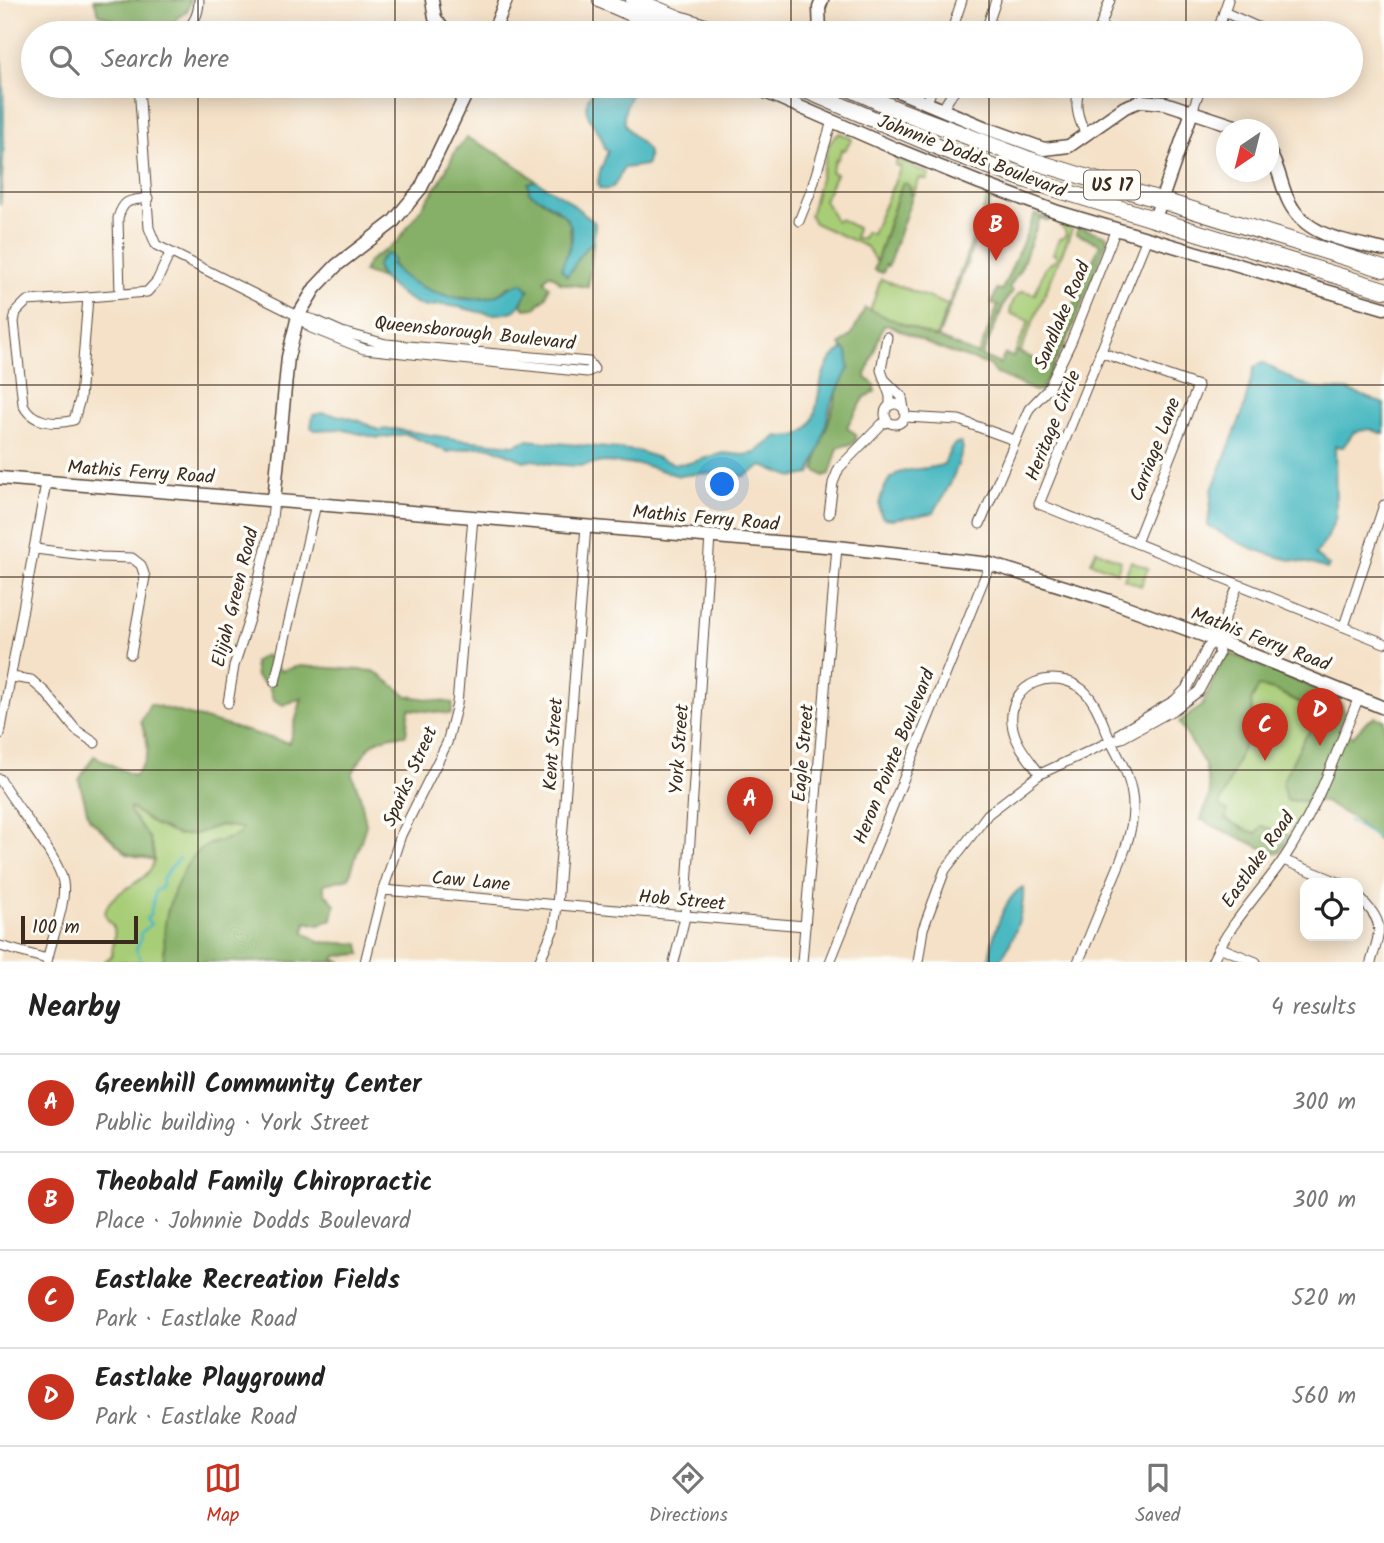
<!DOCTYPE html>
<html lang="en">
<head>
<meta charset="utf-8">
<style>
	body { margin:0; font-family:Kalam,sans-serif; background:#f2f2f2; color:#222 }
	.controls { position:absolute; right:21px; bottom:21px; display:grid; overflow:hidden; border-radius:14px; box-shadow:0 4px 18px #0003 }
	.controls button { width:63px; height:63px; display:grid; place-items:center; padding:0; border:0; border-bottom:2px solid #e0e0e0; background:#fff; color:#222; font:35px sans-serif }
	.compass { position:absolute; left:1216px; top:119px; width:63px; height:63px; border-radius:50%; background:#fff; box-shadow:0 4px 18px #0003; rotate:215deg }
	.scale { position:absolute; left:21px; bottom:18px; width:117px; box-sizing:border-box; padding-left:7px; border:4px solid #3b2a1e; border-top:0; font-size:19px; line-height:24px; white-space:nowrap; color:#3b2a1e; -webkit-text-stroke:5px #fdfcf7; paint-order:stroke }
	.you { position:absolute; left:723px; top:485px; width:24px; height:24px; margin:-18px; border:5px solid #fff; border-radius:50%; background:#1a73e8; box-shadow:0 0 0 10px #1a73e833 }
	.badge { display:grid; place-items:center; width:46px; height:46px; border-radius:50%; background:#c8321e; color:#fff; font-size:23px; font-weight:700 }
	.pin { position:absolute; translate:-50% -58px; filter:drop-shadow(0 2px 4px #0008) }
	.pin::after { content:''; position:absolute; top:37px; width:24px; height:21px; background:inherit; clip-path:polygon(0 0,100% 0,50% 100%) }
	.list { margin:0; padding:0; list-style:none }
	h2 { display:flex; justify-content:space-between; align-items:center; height:91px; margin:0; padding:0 28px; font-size:30px }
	h2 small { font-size:23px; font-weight:400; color:#767676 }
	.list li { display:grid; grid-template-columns:46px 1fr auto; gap:21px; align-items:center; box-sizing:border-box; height:98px; padding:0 28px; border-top:2px solid #e0e0e0 }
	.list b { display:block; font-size:26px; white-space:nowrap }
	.list p { margin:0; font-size:23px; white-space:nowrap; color:#767676 }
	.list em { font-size:23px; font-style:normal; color:#767676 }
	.icon { flex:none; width:38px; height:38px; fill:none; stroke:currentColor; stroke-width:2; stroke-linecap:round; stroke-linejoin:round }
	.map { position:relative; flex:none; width:1384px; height:962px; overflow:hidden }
	.search { position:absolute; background:#fff; box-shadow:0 4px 18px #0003; left:21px; right:21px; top:21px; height:77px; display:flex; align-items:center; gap:18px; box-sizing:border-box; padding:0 24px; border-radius:38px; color:#767676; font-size:26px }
	.sheet { height:483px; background:#fff }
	nav { display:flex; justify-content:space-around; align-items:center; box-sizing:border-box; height:98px; border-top:2px solid #e0e0e0; background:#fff; font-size:19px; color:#767676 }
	nav a { display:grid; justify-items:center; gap:4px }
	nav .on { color:#c8321e }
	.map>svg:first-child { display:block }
	.green { fill:#a8cd77; stroke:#727c4a; stroke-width:2 }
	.forest { fill:#86b068; stroke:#606d43; stroke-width:2 }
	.water { fill:#4bb9c2; stroke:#437270; stroke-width:2 }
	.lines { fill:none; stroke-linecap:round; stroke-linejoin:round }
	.stream { stroke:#4bb9c2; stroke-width:2.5 }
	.street-casing { stroke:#574537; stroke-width:11 }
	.secondary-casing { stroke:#574537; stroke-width:15 }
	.highway-casing { stroke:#574537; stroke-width:18 }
	.street { stroke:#fff; stroke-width:9 }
	.secondary { stroke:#fff; stroke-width:12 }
	.highway { stroke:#fff; stroke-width:16 }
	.grid { fill:none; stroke:#3b2a1e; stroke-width:2; stroke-opacity:0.55 }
	.labels { text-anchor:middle; stroke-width:7; stroke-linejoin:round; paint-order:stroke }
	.shield { fill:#fdfcf7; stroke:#75695f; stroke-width:2 }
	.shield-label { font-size:18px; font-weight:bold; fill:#3b2a1e }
	.street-label { font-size:19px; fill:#3b2a1e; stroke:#fdfcf7 }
</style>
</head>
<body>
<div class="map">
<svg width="1384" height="962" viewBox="0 0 1384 962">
	<rect width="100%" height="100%" fill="#fdfcf7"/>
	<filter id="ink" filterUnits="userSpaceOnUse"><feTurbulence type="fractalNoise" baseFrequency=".0143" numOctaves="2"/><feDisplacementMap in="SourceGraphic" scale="14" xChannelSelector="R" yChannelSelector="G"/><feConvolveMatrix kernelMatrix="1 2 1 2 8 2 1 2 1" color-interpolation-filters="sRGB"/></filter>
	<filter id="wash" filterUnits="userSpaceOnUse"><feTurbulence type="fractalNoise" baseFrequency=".00686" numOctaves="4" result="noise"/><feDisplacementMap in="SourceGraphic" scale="28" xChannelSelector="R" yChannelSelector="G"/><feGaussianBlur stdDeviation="1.57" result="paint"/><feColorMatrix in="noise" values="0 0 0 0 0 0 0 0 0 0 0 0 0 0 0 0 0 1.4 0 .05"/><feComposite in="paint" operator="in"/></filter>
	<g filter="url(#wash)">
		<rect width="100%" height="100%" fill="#f4e1c7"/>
		<g class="green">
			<polygon points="840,133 852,139 845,150 842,149 838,159 836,159 831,172 836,174 824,200 836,221 840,219 857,228 855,238 863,238 866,232 872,234 901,167 895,165 897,159 929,174 927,180 920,178 912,197 910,195 898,195 876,262 867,247 814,223 810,216 829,145 834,137"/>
			<path d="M1060,221L1072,224L1073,227L1020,353L1016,351L1029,321L1010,313C1011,304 1015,296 1022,291L1035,294L1045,268L1056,259V255L1053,254L1059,239L1066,236L1065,230L1059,225Z"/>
			<polygon points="881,279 948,305 936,338 870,311"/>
			<polygon points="1096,550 1121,561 1117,572 1091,562"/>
			<polygon points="1131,561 1148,568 1141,586 1124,579"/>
			<path d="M1259,686L1277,691L1303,704L1315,725L1303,740L1286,800L1309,802L1290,836L1262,826L1257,834C1239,827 1227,824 1219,806L1253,723L1251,701Z"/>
			<path d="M129,807L155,825L195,834L220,825L242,828V832L236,837L211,843L166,919V944L163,962H104L112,955C112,948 116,935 114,928C111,921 103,919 106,909C113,888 152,883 154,859C156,835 130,825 129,807Z"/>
		</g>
		<g class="forest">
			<polygon points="94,0 191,0 187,11 177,18 173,24 175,28 171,33 117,33 115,21 99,14"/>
			<path d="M467,138C492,149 516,163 536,181L528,183L540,199L565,216L570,224L572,271L580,252L593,242L588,287L561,283L554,276L549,274L544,281L549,286L546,297L535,308L525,309L521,304L526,293L510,286C506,289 501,293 497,295C468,307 394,288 389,254L380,259L377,271L382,279L363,272L369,261L397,242L440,182L456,150Z"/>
			<polygon points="906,183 910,187 912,197 888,266 886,265 883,273 874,270 898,195 902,184"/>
			<polygon points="988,197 992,198 938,338 978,355 998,306 992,303 997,289 1002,290 1035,214 1050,219 1049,221 1040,218 1021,268 1009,288 1013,291 1005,302 982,356 1000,364 1005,354 1013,357 1016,351 1048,365 1100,244 1077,234 1077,229 1079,227 1107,236 1107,241 1070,333 1041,390 1035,391 995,373 989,365 938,348 887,324 883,326 866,375 867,379 875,385 875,392 865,397 848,425 847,428 856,434 856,440 851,445 846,445 838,448 830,474 824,476 815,470 820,441 826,430 847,360 847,352 840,345 852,334 865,308 936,338"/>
			<polygon points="1232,654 1339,699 1345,713 1339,730 1353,736 1365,723 1375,717 1384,720 1384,845 1352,818 1324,802 1286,800 1282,783 1303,740 1315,725 1303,704 1277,691 1259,686 1251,701 1253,723 1219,806 1228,811 1225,820 1256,834 1262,826 1290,836 1279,853 1271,852 1207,823 1207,821 1201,820 1210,793 1205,765 1179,722 1202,706 1221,662"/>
			<path d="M265,655L281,671L300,666L374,671L408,696L453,703L451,714L409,709L406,735C372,735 368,747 352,774L361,799L366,825L349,878L324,884V892L335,904L332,919L319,925L306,922L304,932L319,942L359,944L361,954L336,956L334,960L342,962H163C166,947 163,932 166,918C169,900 186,858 201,849C213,840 230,842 241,832L242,828L220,825L195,834L178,835L155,825L130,807V812L150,839L154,860L127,854L89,818L79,780L94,756L134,776C153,756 149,745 141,721L150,704L289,743L302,698L283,705L273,699L269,687L256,677L254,662Z"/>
		</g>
		<g class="water">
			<path d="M0,47C6,102 5,150 0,205Z"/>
			<path d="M634,86C631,97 621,111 625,124C631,141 656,145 646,165L624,168C617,178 615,195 599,188L598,182L600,171L608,151L604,149C604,125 570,116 596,87Z"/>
			<path d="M536,181L565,198L595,223L593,242C579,251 577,265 567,276L561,269C564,259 571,248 572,238C575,213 545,203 529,192L528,183Z"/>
			<path d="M389,254L394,260L391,264C408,289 469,308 497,295C507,291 511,285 522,283L529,290C522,297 522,307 513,311C487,321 463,303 438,305C431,306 429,308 422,306C408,300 376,280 377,264L385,255Z"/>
			<path d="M844,349L847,352L849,368L831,403L821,445L810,474L793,477L762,466L744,476L704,473L679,476L644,465L604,462L579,466L551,464L534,460L524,461L491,447H475L448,452L406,434L378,438L340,429L315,430L311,427L313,415L322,413L342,416L360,421L378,430L394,429L462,440L514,445L527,440L638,451L675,464L689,463L723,453L743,455L755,453L777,436C837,446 801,369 844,349Z"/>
			<path d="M1262,362L1297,382L1319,389L1347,390L1384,404V434L1370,429L1354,432L1343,447L1335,446L1336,516L1327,539L1315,555L1329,566L1327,569C1309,562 1297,562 1279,557C1256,551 1228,539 1208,525L1212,490L1242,414L1254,368Z"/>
			<path d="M956,443H961L963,448C957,471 947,493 933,513L893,519L883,518C878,511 878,505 881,497C892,459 918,475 944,464L951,448Z"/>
			<path d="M1023,887C1025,912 1013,942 999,962H989C991,940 1003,898 1023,887Z"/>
		</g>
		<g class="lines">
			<g class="stream">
				<polyline points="1349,821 1384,842"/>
				<polyline points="142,962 136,949 141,939 140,934 151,924 146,919 150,915 156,890 161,889 163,878 179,858"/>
			</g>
		</g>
	</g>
	<g filter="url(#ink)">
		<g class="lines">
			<g class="street-casing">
				<g id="street">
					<polyline points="1224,12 1271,33"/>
					<path d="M183,33C193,25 199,14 199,0"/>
					<polyline points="951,33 962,0"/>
					<polyline points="985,33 996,0"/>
					<polyline points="1098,33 1110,0"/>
					<polyline points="1217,33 1228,0"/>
					<polyline points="139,86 149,228 156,245 298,316 315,320 342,332 386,344 589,362 594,369 587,372 364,349 311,328 298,316"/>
					<path d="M1080,86C1074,104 1077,117 1086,134"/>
					<polyline points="927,103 933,86"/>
					<polyline points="942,110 957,86"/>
					<polyline points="1192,112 1201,86"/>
					<polyline points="799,221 811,191 832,121"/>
					<polyline points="1147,238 1039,504 1384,643"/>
					<path d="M120,294L118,218C124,198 130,201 148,198"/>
					<path d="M88,297L80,399L74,420C55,425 31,423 23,404L14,322L16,312L27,301Z"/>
					<polyline points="88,297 147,292 157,281 170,253"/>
					<polyline points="887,337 881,370 890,396 890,405"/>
					<polyline points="1100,352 1198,386 1136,543"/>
					<polyline points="885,380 902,397 904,409"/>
					<circle cx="895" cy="414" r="10"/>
					<polyline points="905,417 959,420 1014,440"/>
					<polyline points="829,514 833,483 839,468 882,424 888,422"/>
					<polyline points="980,524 1029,409 1048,389 1071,342 1116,229"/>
					<polyline points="35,549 101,557 132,558 141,565 145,577 131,654"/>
					<polyline points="1344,626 1384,505"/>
					<polyline points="12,677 31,680 46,693 76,730 95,743"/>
					<polyline points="275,682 316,504"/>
					<polyline points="228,703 234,666 250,616 271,527 274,500"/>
					<polyline points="1120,733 1175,700 1188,687 1207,648 1216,640 1238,585"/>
					<polyline points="0,734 46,483"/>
					<path d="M1040,774C1029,759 1014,743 1012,723C1008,683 1054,666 1083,690C1097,702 1103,725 1111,742C1122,763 1133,782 1133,807C1133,839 1117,869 1105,898C1096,919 1088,941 1078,962"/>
					<path d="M0,779C14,805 59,857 63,882C67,904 51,939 47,962"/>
					<polyline points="1283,860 1341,883"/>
					<polyline points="383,890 805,926"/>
					<path d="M1358,896C1384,923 1382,926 1371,962"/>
					<polyline points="0,946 47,959"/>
					<polyline points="1219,947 1256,962"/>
					<polyline points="365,962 383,890 401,835 447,743 457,704 473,517"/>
					<polyline points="539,962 554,928 557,906 586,526"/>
					<polyline points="674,962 685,917 710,536"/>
					<polyline points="802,962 837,547"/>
					<polyline points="830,962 990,564"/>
					<polyline points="918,962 923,929 945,870 988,814 1040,774 1111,741 1122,738 1175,709 1199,691 1219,653 1216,640"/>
					<path d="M1212,962C1230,923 1259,894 1283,860C1317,810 1336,752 1359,697"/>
				</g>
			</g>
			<g class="secondary-casing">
				<g id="secondary">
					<polyline points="432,0 435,18 446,33"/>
					<polyline points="493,33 506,0"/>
					<polyline points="820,33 819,8 822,0"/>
					<polyline points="752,86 896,149 980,183 1058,212 1384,308"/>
					<polyline points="886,86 986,128 1044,149 1069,146 1125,107 1141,101 1165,103 1247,130"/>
					<path d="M1268,150C1280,168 1280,184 1289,202C1307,238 1349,241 1384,250"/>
					<polyline points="1154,221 1192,112"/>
					<polyline points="0,478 837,547 990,564 1110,601 1216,640 1384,708"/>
					<polyline points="274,500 288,357 298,316 315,288 337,265 393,222 421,188 470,86"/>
				</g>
			</g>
			<g class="highway-casing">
				<g id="highway">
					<polyline points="601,0 677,33"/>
					<polyline points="634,0 677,18 724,33"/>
					<polyline points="796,86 943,149 1027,180 1384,290"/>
					<polyline points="845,86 893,108 1030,160 1384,269"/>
				</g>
			</g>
			<use href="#street" class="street"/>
			<use href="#secondary" class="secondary"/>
			<use href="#highway" class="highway"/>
		</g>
	</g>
	<path class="grid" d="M198,0V33M395,0V33M593,0V33M791,0V33M989,0V33M1186,0V33M198,86V962M395,86V962M593,86V962M791,86V962M989,86V962M1186,86V962M0,192H1384M0,385H1384M0,577H1384M0,770H1384"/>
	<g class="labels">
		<rect class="shield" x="1084" y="170.5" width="56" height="29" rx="5"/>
		<g class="shield-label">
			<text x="1112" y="191">US 17</text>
		</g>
		<g class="street-label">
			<text transform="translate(972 155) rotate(21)" y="7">Johnnie Dodds Boulevard</text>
			<text transform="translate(1061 315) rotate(-67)" y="7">Sandlake Road</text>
			<text transform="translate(475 332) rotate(6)" y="7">Queensborough Boulevard</text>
			<text transform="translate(1052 425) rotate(-68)" y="7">Heritage Circle</text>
			<text transform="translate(1154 449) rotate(-69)" y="7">Carriage Lane</text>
			<text transform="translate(141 471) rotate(4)" y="7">Mathis Ferry Road</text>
			<text transform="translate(706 517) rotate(5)" y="7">Mathis Ferry Road</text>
			<text transform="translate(234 597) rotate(-76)" y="7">Elijah Green Road</text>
			<text transform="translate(1261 638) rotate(21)" y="7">Mathis Ferry Road</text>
			<text transform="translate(552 744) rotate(-86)" y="7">Kent Street</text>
			<text transform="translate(678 749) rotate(-86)" y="7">York Street</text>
			<text transform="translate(802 753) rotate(-85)" y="7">Eagle Street</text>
			<text transform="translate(893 756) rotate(-68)" y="7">Heron Pointe Boulevard</text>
			<text transform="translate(409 776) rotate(-66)" y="7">Sparks Street</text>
			<text transform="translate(1257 859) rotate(-55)" y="7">Eastlake Road</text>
			<text transform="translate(471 880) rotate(5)" y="7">Caw Lane</text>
			<text transform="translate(682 899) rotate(5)" y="7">Hob Street</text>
		</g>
	</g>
</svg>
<div class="controls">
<button><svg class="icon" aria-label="locate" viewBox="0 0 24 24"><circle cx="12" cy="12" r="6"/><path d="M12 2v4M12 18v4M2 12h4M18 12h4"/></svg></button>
</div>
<svg class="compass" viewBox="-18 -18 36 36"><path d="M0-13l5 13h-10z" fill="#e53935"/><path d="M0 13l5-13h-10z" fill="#767676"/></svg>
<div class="scale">100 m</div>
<div class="you"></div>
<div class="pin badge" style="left:750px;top:835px">A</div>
<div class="pin badge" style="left:996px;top:261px">B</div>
<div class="pin badge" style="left:1265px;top:761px">C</div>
<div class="pin badge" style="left:1320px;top:746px">D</div>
<div class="search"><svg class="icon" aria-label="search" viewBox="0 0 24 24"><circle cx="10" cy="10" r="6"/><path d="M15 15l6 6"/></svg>Search here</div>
</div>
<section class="sheet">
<h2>Nearby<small>4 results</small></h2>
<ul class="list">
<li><span class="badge">A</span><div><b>Greenhill Community Center</b><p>Public building · York Street</p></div><em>300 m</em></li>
<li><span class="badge">B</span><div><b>Theobald Family Chiropractic</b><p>Place · Johnnie Dodds Boulevard</p></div><em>300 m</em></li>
<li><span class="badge">C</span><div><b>Eastlake Recreation Fields</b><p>Park · Eastlake Road</p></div><em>520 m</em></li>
<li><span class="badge">D</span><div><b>Eastlake Playground</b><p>Park · Eastlake Road</p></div><em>560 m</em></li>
</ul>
</section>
<nav>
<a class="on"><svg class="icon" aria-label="map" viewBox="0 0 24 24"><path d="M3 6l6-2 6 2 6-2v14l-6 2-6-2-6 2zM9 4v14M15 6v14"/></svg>Map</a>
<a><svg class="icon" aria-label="directions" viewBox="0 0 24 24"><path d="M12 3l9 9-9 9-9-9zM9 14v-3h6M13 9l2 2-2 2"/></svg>Directions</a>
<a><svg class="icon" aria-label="saved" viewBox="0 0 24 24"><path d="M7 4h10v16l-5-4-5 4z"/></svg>Saved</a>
</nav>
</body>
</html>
